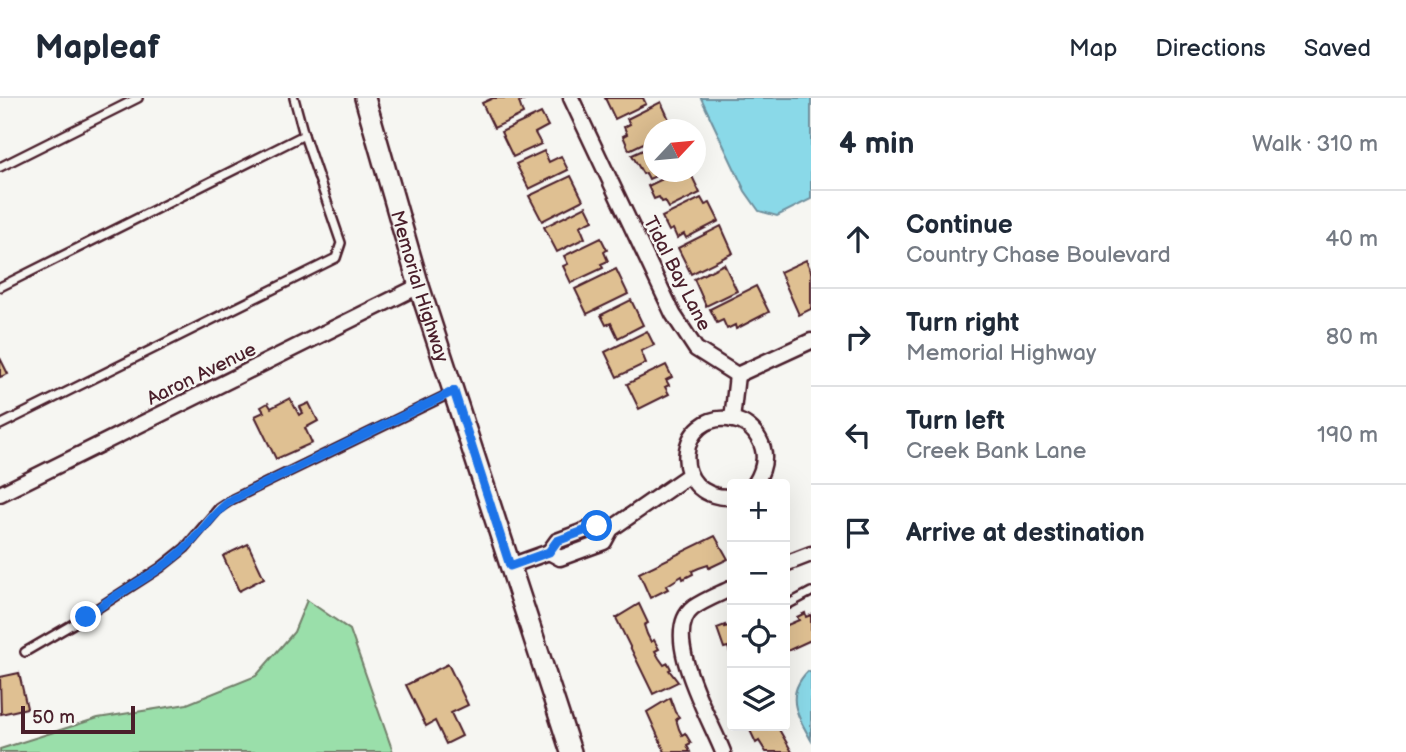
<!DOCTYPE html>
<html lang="en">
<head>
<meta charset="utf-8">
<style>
	body { margin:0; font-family:"Balsamiq Sans",sans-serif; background:#f6f6f7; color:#1f2937 }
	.controls { position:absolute; right:21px; bottom:21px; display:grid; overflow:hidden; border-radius:7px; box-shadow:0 7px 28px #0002 }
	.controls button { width:63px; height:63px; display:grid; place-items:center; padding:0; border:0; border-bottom:2px solid #e0e1e3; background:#fff; color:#1f2937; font:35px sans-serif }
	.compass { position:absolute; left:643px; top:21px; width:63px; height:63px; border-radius:50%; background:#fff; box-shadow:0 7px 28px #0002; rotate:64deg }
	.scale { position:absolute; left:21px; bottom:18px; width:114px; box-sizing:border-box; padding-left:7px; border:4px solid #4a1f2b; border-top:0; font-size:19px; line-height:24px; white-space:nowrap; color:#4a1f2b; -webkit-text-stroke:5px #f6f6f2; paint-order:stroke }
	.stop { position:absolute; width:21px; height:21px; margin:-16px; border:5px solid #1a73e8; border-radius:50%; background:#fff }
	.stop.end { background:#1a73e8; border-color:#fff; box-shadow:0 2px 7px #0008 }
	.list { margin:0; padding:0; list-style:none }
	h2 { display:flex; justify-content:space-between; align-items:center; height:91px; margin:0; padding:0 28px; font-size:30px }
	h2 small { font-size:23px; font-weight:400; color:#747a83 }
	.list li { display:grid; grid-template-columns:46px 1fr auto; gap:21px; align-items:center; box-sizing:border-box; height:98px; padding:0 28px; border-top:2px solid #e0e1e3 }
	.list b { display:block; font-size:26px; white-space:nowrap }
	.list p { margin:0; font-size:23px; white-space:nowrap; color:#747a83 }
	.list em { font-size:23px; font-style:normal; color:#747a83 }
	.icon { flex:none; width:38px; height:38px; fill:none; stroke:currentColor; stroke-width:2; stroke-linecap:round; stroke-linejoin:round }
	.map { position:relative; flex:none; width:811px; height:654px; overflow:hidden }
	header { display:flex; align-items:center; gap:42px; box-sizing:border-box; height:98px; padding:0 35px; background:#fff; border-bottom:2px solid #e0e1e3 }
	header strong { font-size:33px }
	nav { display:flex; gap:38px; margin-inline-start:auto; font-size:24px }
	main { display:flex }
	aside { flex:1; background:#fff }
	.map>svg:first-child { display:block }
	.green { fill:#9adfaa; stroke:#727f6a; stroke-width:2 }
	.water { fill:#8ad9e8; stroke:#708f9c; stroke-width:2 }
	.building { fill:#dfc092; stroke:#4a1f2b; stroke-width:2 }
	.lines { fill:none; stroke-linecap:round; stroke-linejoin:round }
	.lane-casing { stroke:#4a1f2b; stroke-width:12 }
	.street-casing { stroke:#4a1f2b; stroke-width:19 }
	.secondary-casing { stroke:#4a1f2b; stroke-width:24 }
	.lane { stroke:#f6f6f2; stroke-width:7 }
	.street { stroke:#f6f6f2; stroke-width:14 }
	.secondary { stroke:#f6f6f2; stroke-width:19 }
	.route { stroke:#1a73e8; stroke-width:9 }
	.labels { text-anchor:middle; stroke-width:5; stroke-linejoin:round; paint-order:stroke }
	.street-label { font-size:19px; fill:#4a1f2b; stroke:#f6f6f2 }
</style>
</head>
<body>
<header>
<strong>Mapleaf</strong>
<nav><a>Map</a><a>Directions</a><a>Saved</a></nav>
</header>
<main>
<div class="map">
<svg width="811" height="654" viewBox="0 0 811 654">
	<rect width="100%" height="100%" fill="#f6f6f2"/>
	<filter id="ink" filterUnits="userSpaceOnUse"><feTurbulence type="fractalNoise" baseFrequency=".0143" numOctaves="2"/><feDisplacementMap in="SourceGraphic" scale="14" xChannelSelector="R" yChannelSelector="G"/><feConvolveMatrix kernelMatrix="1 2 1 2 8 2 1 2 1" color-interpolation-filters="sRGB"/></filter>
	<g filter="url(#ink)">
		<polygon class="green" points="307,502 350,532 393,654 0,654 0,651 98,620 187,606 256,578 294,534"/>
		<g class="water">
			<polygon points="701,0 811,0 811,101 777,118 759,113 745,93"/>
			<path d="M808,573L811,575V642C797,617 784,597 808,573Z"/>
		</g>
		<g class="building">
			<polygon points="493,0 527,0 519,4 523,16 494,30 482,5"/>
			<polygon points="605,0 643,0 646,6 615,21"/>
			<polygon points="661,4 673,30 654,32 654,40 629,52 623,38 627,36 624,29 630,26 627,21"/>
			<polygon points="541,15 548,28 535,35 541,46 513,59 501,34"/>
			<polygon points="654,47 654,74 665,74 649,81 646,75 643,76 632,57"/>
			<polygon points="544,53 549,64 561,58 568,72 529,91 516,66"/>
			<polygon points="677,74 690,74 700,95 669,110 665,103 662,104 659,99 654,101 648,88"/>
			<polygon points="571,78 583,102 542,123 529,98"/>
			<polygon points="701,100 705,107 710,105 719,123 686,140 684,136 677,140 673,131 669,133 662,119"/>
			<polygon points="586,108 593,122 580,128 585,140 557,154 544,129"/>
			<polygon points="721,128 733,155 691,176 678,150"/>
			<polygon points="601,140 607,152 604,154 608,163 601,166 603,170 571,185 563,168 568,166 564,158"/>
			<polygon points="806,162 811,173 811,211 799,217 780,174"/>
			<polygon points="724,166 737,193 706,208 694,181"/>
			<polygon points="616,171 628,196 587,216 575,191"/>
			<polygon points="756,188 769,214 736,231 735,227 727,231 723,222 717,225 710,211"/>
			<polygon points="631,202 643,227 618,240 611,225 606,227 601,217"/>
			<polygon points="647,233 654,247 641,253 646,265 617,279 605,254"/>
			<polygon points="0,260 8,276 0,279"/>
			<polygon points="666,267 672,279 666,282 669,287 665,289 669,296 639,311 627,286"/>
			<polygon points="290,300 299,317 303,315 300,309 309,305 318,323 305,330 312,345 276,361 255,318 264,314 261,309 268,305 271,310"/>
			<polygon points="715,438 728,461 709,470 708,467 699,470 692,473 693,476 683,481 682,478 666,488 668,491 650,500 639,475"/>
			<polygon points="248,446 264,480 239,493 223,458"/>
			<polygon points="639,506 648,525 644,527 647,536 651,544 654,542 659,551 655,553 659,560 664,567 668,565 671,571 669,572 678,584 653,596 616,520"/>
			<polygon points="805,515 806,519 811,517 811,542 785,554 785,528 799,522 797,519"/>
			<polygon points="725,527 725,529 732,527 731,558 728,549 724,550 717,530"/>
			<polygon points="448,566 468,607 451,615 462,638 446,646 435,623 426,628 406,587"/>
			<polygon points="19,575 27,610 1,616 0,579"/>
			<polygon points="670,600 675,614 679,619 676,621 679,631 682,637 685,635 691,645 687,647 690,654 665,654 647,614"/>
			<polygon points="748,628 777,628 792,654 766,654 759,643 756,645"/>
		</g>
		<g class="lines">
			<g class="lane-casing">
				<g id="lane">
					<polyline points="0,69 138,0"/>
					<polyline points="0,189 304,37 294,0"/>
					<polyline points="0,327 336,160 341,145 304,37"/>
					<polyline points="785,508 811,494"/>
					<polyline points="25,554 73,526 160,470 185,450 219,410 233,401 451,295"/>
				</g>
			</g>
			<g class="street-casing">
				<g id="street">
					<polyline points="571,0 673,216 696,251 737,277 811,243"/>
					<polyline points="732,322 737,277"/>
					<polyline points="0,396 419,188"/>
					<path d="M732,399C666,402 676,309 734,322C745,324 754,332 759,341C768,357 764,372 755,386"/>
					<polyline points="549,454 560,460 604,444 611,431 689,377"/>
					<polyline points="785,466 811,456"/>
					<polyline points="510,468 549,454 557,443 597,428 611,431"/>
					<path d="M723,654C712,624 659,536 693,510C704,502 720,496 732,490"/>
				</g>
			</g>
			<g class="secondary-casing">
				<g id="secondary">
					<path id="s1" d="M365,0L419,188L571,654"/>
				</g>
			</g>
			<use href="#lane" class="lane"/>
			<use href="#street" class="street"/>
			<use href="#secondary" class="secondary"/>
		</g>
	</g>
	<g class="lines" filter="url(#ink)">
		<path class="route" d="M86,519C117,494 155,478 184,451C202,435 213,414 233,401L454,293L510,468L549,454L557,443L597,428"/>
	</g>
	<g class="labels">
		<g class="street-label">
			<text transform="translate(678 175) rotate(63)" y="7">Tidal Bay Lane</text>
			<text dy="7" stroke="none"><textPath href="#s1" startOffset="196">Memorial Highway</textPath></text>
			<text transform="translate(201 275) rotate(-26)" y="7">Aaron Avenue</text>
		</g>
	</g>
</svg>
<div class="controls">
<button>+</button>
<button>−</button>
<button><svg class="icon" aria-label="locate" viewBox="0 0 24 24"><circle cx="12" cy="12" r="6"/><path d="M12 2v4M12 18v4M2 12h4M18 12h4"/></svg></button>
<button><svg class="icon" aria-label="layers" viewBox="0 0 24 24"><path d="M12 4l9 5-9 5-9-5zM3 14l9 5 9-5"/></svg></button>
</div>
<svg class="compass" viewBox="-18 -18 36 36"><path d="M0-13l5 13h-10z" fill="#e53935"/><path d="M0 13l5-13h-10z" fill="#747a83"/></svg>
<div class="scale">50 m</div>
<div class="stop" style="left:597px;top:428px"></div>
<div class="stop end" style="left:86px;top:519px"></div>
</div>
<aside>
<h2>4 min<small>Walk · 310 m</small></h2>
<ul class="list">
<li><svg class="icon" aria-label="ahead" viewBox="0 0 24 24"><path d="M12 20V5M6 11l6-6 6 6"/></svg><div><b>Continue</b><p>Country Chase Boulevard</p></div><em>40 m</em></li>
<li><svg class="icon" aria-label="right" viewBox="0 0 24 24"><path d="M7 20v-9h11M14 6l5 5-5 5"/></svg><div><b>Turn right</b><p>Memorial Highway</p></div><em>80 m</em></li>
<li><svg class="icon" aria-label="left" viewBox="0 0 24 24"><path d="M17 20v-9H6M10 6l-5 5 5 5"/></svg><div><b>Turn left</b><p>Creek Bank Lane</p></div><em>190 m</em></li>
<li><svg class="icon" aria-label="arrive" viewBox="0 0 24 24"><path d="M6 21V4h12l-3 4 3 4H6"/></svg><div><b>Arrive at destination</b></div></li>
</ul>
</aside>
</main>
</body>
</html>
